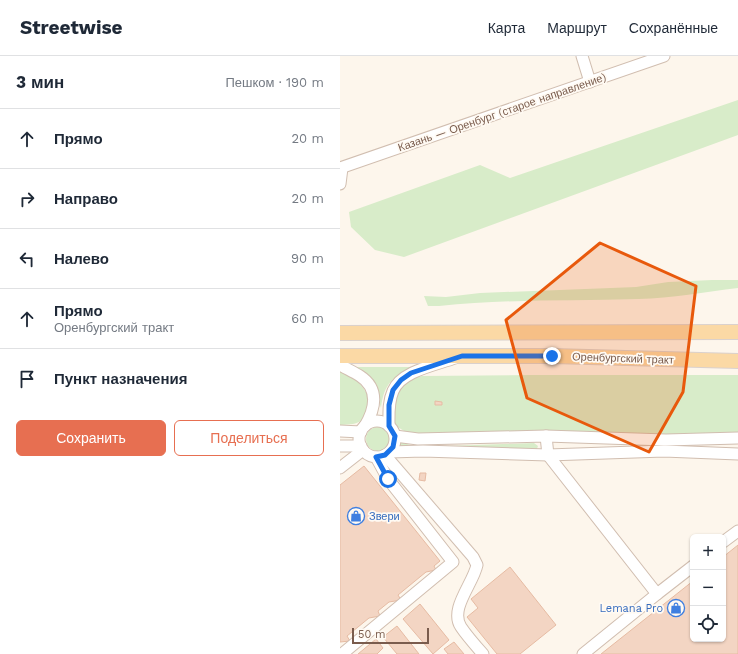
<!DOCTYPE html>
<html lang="ru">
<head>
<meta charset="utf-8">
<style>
	body { margin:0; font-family:"Work Sans",sans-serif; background:#f6f6f7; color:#1f2937 }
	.controls { position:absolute; right:12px; bottom:12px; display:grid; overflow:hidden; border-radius:6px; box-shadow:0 1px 3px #0004 }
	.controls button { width:36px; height:36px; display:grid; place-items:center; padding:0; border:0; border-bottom:1px solid #e0e1e3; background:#fff; color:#1f2937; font:20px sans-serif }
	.scale { position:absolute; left:12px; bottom:10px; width:77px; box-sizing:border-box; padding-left:4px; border:2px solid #7a5c4d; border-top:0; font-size:11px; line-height:14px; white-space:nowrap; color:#7a5c4d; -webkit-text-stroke:3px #fffaf3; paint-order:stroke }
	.stop { position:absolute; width:12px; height:12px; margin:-9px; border:3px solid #1a73e8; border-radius:50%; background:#fff }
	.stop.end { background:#1a73e8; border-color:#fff; box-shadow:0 1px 4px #0008 }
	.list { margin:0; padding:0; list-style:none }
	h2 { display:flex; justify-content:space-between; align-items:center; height:52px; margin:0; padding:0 16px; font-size:17px }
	h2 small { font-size:13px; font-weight:400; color:#747a83 }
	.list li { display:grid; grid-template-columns:26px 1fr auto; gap:12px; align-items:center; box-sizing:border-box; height:60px; padding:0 16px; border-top:1px solid #e0e1e3 }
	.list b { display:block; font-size:15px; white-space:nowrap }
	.list p { margin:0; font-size:13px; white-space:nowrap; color:#747a83 }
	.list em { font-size:13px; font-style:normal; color:#747a83 }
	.actions { display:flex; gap:8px; padding:12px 16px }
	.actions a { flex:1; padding:9px 0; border:1px solid #e76f51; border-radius:6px; text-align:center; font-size:14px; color:#e76f51 }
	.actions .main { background:#e76f51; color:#fff }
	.icon { flex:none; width:22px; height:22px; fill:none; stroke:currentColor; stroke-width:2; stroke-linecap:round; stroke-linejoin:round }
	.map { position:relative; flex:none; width:398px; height:598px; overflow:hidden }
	header { display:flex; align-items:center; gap:24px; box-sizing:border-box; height:56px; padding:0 20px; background:#fff; border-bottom:1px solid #e0e1e3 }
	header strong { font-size:19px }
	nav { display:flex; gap:22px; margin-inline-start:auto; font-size:14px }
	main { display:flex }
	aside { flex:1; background:#fff }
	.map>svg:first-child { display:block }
	.green { fill:#d8ecc9 }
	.building { fill:#f3d5c3; stroke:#e6bba3 }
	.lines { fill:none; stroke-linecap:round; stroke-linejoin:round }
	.minor-casing { stroke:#d1beb0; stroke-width:13 }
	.major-casing { stroke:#dad1cd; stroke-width:16 }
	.minor { stroke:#fff; stroke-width:11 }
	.major { stroke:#fbd9a5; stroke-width:14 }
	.route { stroke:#1a73e8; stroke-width:5 }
	.marked { fill:#e8590c; fill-opacity:0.2; stroke:#e8590c; stroke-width:3; stroke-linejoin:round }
	.labels { text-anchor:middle; stroke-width:3.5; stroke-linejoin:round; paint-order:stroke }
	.street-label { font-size:11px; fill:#7a5c4d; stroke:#fffaf3 }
	.shop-label { font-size:11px; fill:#366cbe; stroke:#fffaf3; text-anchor:start }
</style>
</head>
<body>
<header>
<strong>Streetwise</strong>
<nav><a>Карта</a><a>Маршрут</a><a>Сохранённые</a></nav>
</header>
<main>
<aside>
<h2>3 мин<small>Пешком · 190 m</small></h2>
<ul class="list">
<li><svg class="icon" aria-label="ahead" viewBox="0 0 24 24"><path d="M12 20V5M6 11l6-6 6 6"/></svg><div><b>Прямо</b></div><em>20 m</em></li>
<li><svg class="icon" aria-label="right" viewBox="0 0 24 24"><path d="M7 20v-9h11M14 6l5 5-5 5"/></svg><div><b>Направо</b></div><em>20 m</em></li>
<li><svg class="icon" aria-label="left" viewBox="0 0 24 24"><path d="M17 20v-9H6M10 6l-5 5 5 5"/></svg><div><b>Налево</b></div><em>90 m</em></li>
<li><svg class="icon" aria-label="ahead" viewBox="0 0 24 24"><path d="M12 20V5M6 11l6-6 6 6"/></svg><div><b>Прямо</b><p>Оренбургский тракт</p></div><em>60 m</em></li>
<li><svg class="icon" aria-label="arrive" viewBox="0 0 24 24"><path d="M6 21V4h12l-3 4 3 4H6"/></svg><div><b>Пункт назначения</b></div></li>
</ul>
<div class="actions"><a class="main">Сохранить</a><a>Поделиться</a></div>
</aside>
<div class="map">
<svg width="398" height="598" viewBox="0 0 398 598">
	<rect width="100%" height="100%" fill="#fdf6ec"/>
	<g class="green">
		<polygon points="398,44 398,79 64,201 35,194 11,171 9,156 140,109 170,122"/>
		<path d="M372,224H398V232C365,236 332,242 299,243C232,245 165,243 99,250H88L84,240L106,241L140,237L296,231L328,226Z"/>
		<path d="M16,311H76C53,320 44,327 41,352C36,332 34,323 16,311Z"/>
		<path d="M0,316C18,324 24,329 31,347C22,367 22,368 0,369Z"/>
		<polygon points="192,319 398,319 398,379 69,378 56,370 54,366 56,335 71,323 82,320"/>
		<circle cx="38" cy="383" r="12"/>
		<polygon points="61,386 73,390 107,390 194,387 198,390 196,395 59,391"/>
	</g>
	<g class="building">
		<polygon points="95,345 102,346 102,349 95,349"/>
		<polygon points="24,410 100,505 94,510 96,514 86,516 58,539 61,544 49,546 38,555 40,560 29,562 7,580 10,585 0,586 0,429"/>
		<polygon points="80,417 86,417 85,425 79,424"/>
		<polygon points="398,489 398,598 261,598 353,525 353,583 383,583 383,501"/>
		<polygon points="170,511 216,569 180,598 157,598 127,561 138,552 131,543"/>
		<polygon points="80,548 109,584 93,598 63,563"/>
		<polygon points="57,570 79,598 57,598 43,581"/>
		<polygon points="36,583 43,592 37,598 18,598"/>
		<polygon points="114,586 124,598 108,598 104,593"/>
	</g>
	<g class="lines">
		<g class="minor-casing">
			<g id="minor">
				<polyline points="242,0 250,26"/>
				<polyline points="0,112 324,0"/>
				<polyline points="0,128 2,112"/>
				<path d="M0,309C7,313 14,316 20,320C40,333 35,353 25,370"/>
				<circle cx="37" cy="383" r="18"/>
				<path d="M49,370C49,358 48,346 53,335C61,315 96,309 115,302"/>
				<polyline points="0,375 21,376"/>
				<polyline points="55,380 78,383 206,380 326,384 398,382"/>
				<polyline points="206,380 208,399 317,538 353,510"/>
				<polyline points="0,390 21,390"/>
				<polyline points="50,396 83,395 208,399 324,395 398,398"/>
				<path d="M45,399L133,501L137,509C133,528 109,553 121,571C127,580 135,589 143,598"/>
				<polyline points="0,412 23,394"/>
				<polyline points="383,486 398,475"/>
				<polyline points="2,598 113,506 48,423 36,401"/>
				<polyline points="243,598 317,538"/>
			</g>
		</g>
		<g class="major-casing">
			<g id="major">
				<polyline points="0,277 398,276"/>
				<polyline points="0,300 212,300 398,305"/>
			</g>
		</g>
		<use href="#minor" class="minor"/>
		<use href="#major" class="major"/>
	</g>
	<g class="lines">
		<polyline class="route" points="48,423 36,401 45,399 53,391 55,380 49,370 49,349 53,334 61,324 71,317 122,300 212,300"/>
	</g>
	<path class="marked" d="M260,187L356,230L343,336L309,396L187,342L166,264Z"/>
	<defs>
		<g id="shop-ring" transform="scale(0.9)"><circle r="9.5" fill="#fffaf3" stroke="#3f7fe0" stroke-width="1.5"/><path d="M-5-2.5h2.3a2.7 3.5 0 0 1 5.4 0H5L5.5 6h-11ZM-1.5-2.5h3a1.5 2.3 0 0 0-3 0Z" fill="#3f7fe0"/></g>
	</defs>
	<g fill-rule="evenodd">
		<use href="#shop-ring" x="16" y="460"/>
		<use href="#shop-ring" x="336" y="552"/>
	</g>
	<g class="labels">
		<g class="street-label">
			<text transform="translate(162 56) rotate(-19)" y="4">Казань — Оренбург (старое направление)</text>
			<text transform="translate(283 302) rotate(2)" y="4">Оренбургский тракт</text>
		</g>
		<g class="shop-label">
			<text x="29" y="464">Звери</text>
			<text x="323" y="556" text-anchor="end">Lemana Pro</text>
		</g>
	</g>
</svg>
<div class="controls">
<button>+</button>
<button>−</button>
<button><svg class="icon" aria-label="locate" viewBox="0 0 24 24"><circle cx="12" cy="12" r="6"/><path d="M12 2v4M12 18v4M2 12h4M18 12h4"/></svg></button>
</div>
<div class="scale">50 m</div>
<div class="stop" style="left:48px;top:423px"></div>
<div class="stop end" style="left:212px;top:300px"></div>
</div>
</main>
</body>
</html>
